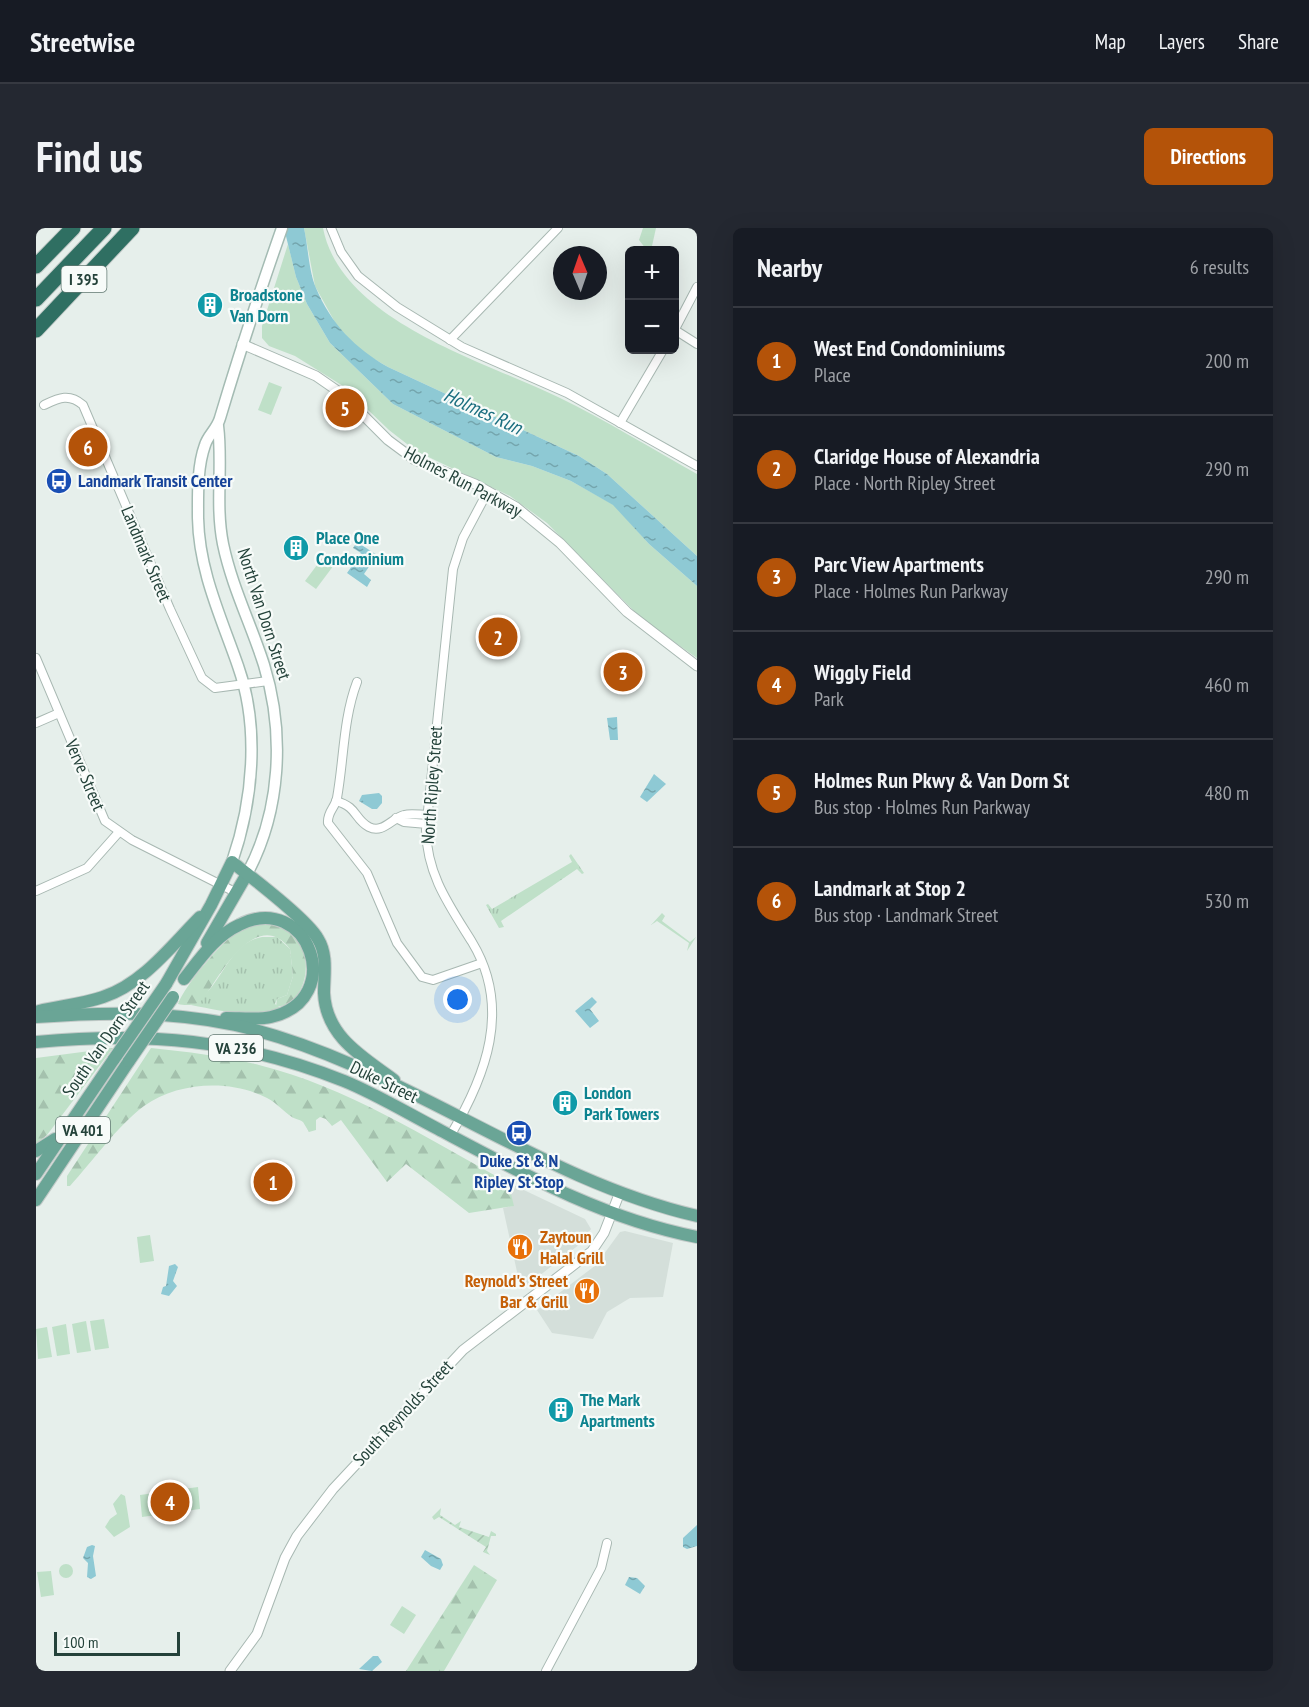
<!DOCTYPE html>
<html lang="en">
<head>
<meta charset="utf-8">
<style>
	body { margin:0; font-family:"PT Sans Narrow",sans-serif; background:#242831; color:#f1f3f6 }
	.controls { position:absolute; right:18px; top:18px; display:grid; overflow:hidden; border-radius:9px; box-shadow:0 6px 24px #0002 }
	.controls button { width:54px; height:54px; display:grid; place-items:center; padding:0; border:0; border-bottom:2px solid #363941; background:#171b24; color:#f1f3f6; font:30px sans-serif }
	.compass { position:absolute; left:517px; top:18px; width:54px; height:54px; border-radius:50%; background:#171b24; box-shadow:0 6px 24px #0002; rotate:358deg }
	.scale { position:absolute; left:18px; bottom:15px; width:126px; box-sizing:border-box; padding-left:6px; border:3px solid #24423a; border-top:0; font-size:16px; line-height:21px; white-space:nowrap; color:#24423a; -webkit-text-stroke:4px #f7fbf9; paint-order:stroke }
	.you { position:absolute; left:422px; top:772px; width:21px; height:21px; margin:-15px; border:4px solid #fff; border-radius:50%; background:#1a73e8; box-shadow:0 0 0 9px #1a73e833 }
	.badge { display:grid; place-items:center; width:39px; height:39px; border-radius:50%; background:#b45309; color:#fff; font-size:20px; font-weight:700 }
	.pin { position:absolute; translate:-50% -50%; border:3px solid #fff; box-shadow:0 2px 6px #0006 }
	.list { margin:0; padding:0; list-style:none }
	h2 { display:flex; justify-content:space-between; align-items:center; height:78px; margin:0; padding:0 24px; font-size:26px }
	h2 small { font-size:20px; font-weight:400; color:#9ea1a6 }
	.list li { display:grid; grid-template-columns:39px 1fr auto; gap:18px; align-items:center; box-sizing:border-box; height:108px; padding:0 24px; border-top:2px solid #363941 }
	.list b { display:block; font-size:22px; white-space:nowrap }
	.list p { margin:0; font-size:20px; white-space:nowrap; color:#9ea1a6 }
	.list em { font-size:20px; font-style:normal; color:#9ea1a6 }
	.map { position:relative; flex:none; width:661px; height:1443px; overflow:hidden; border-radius:9px }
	header { display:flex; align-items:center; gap:36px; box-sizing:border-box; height:84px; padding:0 30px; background:#171b24; border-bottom:2px solid #363941 }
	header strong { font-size:28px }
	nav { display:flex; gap:33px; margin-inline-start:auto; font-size:21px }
	.intro { display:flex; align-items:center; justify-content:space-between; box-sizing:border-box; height:144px; padding:0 36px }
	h1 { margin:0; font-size:42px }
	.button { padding:15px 27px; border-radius:9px; background:#b45309; color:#fff; font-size:21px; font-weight:700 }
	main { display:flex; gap:36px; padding:0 36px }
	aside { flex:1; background:#171b24; border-radius:9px; box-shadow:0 6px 24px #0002 }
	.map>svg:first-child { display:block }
	.built { fill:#d4dfda }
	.grass { fill:url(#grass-tufts) }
	.forest { fill:url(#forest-firs) }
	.park { fill:#bfe0c8 }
	.garden { fill:url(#garden-furrows) }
	.water { fill:url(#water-ripples) }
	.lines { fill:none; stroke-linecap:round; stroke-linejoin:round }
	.minor-casing { stroke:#a8b8b2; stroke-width:10 }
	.tertiary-casing { stroke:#a8b8b2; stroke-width:11 }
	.secondary-casing { stroke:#a4bbb3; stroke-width:13 }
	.primary-casing { stroke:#c2cac8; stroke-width:14 }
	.motorway-casing { stroke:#c2cac8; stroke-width:17 }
	.minor { stroke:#fff; stroke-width:8 }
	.tertiary { stroke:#fff; stroke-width:9 }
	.secondary { stroke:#fff; stroke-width:10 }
	.primary { stroke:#6aa596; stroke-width:12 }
	.motorway { stroke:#2f6f62; stroke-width:15 }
	.primary-bridge-casing { stroke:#c2cac8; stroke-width:14; stroke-linecap:butt }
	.primary-bridge { stroke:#6aa596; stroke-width:12 }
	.labels { text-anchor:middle; stroke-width:4.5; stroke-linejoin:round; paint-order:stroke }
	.shield { fill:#f7fbf9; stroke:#637a73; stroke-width:1.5 }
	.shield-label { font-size:16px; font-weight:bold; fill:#24423a }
	.culture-label { font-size:18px; font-weight:bold; fill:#0d838f; stroke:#f7fbf9; text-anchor:start }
	.transit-label { font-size:18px; font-weight:bold; fill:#164399; stroke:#f7fbf9; text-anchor:start }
	.street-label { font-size:18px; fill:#24423a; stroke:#f7fbf9 }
	.food-label { font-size:18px; font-weight:bold; fill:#c56008; stroke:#f7fbf9; text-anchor:start }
	.water-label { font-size:20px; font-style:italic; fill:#1c6f80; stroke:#f7fbf9 }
</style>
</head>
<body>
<header>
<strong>Streetwise</strong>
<nav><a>Map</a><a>Layers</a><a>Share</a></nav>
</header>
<div class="intro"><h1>Find us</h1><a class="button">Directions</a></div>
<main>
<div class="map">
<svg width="661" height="1443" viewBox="0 0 661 1443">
	<defs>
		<pattern id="grass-tufts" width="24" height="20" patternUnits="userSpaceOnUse" patternTransform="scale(1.5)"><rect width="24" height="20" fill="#bfe0c8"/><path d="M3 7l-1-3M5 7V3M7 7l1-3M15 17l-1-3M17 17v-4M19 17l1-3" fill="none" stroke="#a4c1ad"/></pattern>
		<pattern id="forest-firs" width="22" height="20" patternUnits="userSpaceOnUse" patternTransform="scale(1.5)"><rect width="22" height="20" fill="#bfe0c8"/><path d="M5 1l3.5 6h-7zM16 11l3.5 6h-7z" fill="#a4c1ad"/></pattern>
		<pattern id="garden-furrows" width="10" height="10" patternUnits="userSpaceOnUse" patternTransform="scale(1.5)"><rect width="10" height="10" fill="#bfe0c8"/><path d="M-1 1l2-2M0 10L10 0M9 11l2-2" fill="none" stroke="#a4c1ad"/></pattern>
		<pattern id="water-ripples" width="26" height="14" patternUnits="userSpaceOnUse" patternTransform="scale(1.5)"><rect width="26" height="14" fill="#8ec9d4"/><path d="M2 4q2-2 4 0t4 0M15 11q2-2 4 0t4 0" fill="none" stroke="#74a5ad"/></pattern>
	</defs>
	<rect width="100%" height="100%" fill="#e6efeb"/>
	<g class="built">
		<polygon points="467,952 549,991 555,1001 544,1016 485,1062 467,980 477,978"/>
		<polygon points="589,1003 637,1015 627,1069 594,1070 571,1084 557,1111 516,1105 501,1082 560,1037 584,1004"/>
	</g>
	<g class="grass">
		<polygon points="535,626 548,645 546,646 541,641 465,693 468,699 463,700 450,677 452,676 456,681 536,634 533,628"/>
		<polygon points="626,685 629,688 626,693 654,714 660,709 651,723 653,715 621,693 615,697"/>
		<path d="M226,709H241L254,721L257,748L251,767L241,771L239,776L244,780C214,790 185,783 155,777C186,762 190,716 226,709Z"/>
	</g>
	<g class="forest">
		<path d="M236,695C243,698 253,701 258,706C278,725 273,776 240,779L241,771L251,767L257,748L254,721C221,678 183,748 168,770C162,778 150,778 142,776C148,758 190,708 208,699C216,696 227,696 236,695Z"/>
		<polygon points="77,820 11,907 0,916 0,830"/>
		<path d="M115,820C152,824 188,828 223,837C311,859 389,909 467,952L473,958L478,978L433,985L370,936L351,954L305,892L296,898L290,891L284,889L280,892V902L273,904L267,894C263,891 259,891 256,889C247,883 241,875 231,870C194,851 142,854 108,878C82,897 56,934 34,958H31V948Z"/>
		<polygon points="438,1337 461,1352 408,1443 370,1443"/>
	</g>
	<g class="park">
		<path d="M268,0H287C305,93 448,133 522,169C569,192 615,220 661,246V328L571,246L543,228L352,139L326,124L301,98L279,58Z"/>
		<polygon points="607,0 620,0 616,18 610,21 603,12"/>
		<polygon points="252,16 260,49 271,76 294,115 357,176 460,229 496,238 535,253 578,277 613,316 661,358 661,430 606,391 511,295 474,268 380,223 353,202 307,158 259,128 233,118 226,110 226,98"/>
		<polygon points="233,154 246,159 235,187 222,182"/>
		<polygon points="287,329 298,337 280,361 269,353"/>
		<polygon points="114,1007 118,1033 104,1035 101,1009"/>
		<polygon points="68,1091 73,1120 59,1122 54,1093"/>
		<polygon points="50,1093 55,1123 41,1125 36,1096"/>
		<polygon points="30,1096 34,1126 21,1128 16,1099"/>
		<polygon points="11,1099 16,1129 2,1131 0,1101"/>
		<polygon points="162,1259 164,1281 106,1289 104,1267"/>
		<polygon points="85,1266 89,1268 94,1299 78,1309 69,1299 74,1291 81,1286 77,1276"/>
		<circle cx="30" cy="1343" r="7"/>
		<polygon points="15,1343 18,1367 5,1369 1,1344"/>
		<polygon points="366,1378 380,1387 368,1406 354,1397"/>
	</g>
	<polygon class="garden" points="405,1280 404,1287 419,1297 425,1293 423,1299 453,1309 455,1303 460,1306 460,1308 455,1308 451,1323 454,1327 447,1324 450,1319 403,1289 398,1292 396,1289"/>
	<g class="water">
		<path d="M248,0H268C272,18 273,45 280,60C295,96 319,120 352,139L543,228L571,246L661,328V358L613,316L577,277L535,253L496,238L460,229L357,176L294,115L271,76L260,49Z"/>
		<polygon points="321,314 341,327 328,346 335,352 331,359 311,345 325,325 317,320"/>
		<polygon points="581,489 582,512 574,512 571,490"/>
		<polygon points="618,546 630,556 611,574 604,569"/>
		<polygon points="343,565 346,568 346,575 341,581 336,581 323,573 326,567"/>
		<polygon points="556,769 561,774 554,781 563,793 554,800 539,783"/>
		<polygon points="139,1036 142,1039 137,1053 141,1058 133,1068 125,1066 127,1059 130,1058 133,1038"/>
		<polygon points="661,1297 661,1318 651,1321 647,1319 647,1310"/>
		<polygon points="56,1317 59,1318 57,1328 60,1348 55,1351 51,1349 52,1335 47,1330 51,1319"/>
		<polygon points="389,1322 405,1331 407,1337 404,1342 395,1338 385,1329"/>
		<polygon points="593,1349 601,1350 609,1358 604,1366 589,1357"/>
		<polygon points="337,1428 342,1428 346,1434 336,1443 323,1441"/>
	</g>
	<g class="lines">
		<g class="minor-casing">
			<g id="minor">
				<polyline points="295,0 305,24 322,48 361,79 426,119 531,165 661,238"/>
				<polyline points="639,102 661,116"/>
				<polyline points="638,103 661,59"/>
				<polyline points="414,112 522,0"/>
				<path d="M8,177C23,170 33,165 47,177L134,381L166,450L179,460L232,453"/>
				<polyline points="584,195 627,122"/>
				<polyline points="0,430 69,593 96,612 201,665"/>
				<path d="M321,454C307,491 308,531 301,570C299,580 291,584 292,595L331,645L361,715L386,749L397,752L446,735"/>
				<polyline points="0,495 23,485"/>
				<path d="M300,573C322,579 318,591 333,599C347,606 356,590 368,587C375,585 384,587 392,587"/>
				<polyline points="360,590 368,594 391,596"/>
				<polyline points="0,663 51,640 83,604"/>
				<path d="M414,908C450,848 476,780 436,714C413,677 391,647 390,602L417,341L427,310L452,263"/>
				<polyline points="510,1443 565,1340 571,1315"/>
			</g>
		</g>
		<g class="tertiary-casing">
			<g id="tertiary">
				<polyline points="206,116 280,148 306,166 352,212 379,232 439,256 480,279 524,315 591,384 661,438"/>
				<polyline points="194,1443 221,1406 249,1330 261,1308 297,1261 427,1122 556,1023 568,1005 584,964"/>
			</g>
		</g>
		<g class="secondary-casing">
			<g id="secondary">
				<path d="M182,198C187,237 179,276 187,316C196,359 215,396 228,437C249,505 245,583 211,646"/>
				<path d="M196,634C217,573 224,500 202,438C185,389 163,343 162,290C162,267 161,239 169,217C172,207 181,201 184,190C203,126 224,63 246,0"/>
			</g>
		</g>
		<g class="primary-casing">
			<g id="primary">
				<polyline points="171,715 211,646"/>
				<path d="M148,751C164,731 179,708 203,697C272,662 312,771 235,789C221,792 205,790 190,790"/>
				<path d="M130,756L175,677L196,634C215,649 272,692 282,711C292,727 288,747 288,765C290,809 327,829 358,852"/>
				<path d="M3,783C24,778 47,776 67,769C107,756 136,717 164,689"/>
				<path d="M0,789C67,784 134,783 199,797C362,834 497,950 661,988"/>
				<path d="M0,814C112,804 203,811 308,853C340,866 371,885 402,901C485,945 568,991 661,1009"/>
				<polyline points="0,923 19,911"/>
				<polyline points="0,946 78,831"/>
				<polyline points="0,972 93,833"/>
			</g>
		</g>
		<g class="motorway-casing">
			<g id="motorway">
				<polyline points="0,38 37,0"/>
				<polyline points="0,71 68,0"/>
				<polyline points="0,102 96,0"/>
			</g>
		</g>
		<use href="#minor" class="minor"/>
		<use href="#tertiary" class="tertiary"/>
		<use href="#secondary" class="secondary"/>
		<use href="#primary" class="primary"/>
		<use href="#motorway" class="motorway"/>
		<g class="primary-bridge-casing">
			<g id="primary-bridge">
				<polyline points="78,831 130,756"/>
				<polyline points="93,833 137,769"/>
			</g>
		</g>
		<use href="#primary-bridge" class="primary-bridge"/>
	</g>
	<defs>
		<g id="building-disc" transform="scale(1.35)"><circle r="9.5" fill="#0f9aa8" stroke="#f7fbf9"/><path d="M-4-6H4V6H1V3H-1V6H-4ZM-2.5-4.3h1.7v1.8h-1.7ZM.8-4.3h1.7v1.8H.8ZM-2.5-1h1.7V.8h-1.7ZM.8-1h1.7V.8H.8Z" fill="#fff"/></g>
		<g id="bus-disc" transform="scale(1.35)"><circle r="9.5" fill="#1a4fb4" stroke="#f7fbf9"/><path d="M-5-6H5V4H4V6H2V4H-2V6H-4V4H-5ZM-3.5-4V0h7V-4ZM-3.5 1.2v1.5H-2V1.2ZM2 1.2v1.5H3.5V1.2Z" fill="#fff"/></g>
		<g id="restaurant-disc" transform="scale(1.35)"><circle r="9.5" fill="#e8710a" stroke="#f7fbf9"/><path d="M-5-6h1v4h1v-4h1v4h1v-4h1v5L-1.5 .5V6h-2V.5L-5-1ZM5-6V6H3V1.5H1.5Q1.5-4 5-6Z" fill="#fff"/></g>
	</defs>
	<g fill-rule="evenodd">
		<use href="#building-disc" x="174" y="77"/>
		<use href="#bus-disc" x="23" y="253"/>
		<use href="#building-disc" x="260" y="320"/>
		<use href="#building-disc" x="529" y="875"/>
		<use href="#bus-disc" x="483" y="905"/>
		<use href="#restaurant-disc" x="484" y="1019"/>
		<use href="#restaurant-disc" x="551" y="1063"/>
		<use href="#building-disc" x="525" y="1182"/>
	</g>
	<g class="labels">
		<g class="shield">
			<rect x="25.5" y="38" width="45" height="26" rx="4.5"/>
			<rect x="173" y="807" width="54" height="26" rx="4.5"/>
			<rect x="20" y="889" width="54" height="26" rx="4.5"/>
		</g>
		<g class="shield-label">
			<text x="48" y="57">I 395</text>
			<text x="200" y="826">VA 236</text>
			<text x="47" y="908">VA 401</text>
		</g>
		<g class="culture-label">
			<text x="194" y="73">Broadstone<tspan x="194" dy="21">Van Dorn</tspan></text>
			<text x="280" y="316">Place One<tspan x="280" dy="21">Condominium</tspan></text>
			<text x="548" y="871">London<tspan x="548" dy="21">Park Towers</tspan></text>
			<text x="544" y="1178">The Mark<tspan x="544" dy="21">Apartments</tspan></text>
		</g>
		<g class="transit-label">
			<text x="42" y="259">Landmark Transit Center</text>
			<text x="483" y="939" text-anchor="middle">Duke St &amp; N<tspan x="483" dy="21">Ripley St Stop</tspan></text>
		</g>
		<g class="street-label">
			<text transform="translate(427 254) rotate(28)" y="6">Holmes Run Parkway</text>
			<text transform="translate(110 326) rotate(67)" y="6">Landmark Street</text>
			<text transform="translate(228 386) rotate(72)" y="6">North Van Dorn Street</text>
			<text transform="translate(49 547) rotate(67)" y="6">Verve Street</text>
			<text transform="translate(396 557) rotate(-86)" y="6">North Ripley Street</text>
			<text transform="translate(70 811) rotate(-55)" y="6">South Van Dorn Street</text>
			<text transform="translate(348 854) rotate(26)" y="6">Duke Street</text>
			<text transform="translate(367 1185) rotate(-47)" y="6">South Reynolds Street</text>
		</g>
		<g class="food-label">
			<text x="504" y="1015">Zaytoun<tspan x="504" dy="21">Halal Grill</tspan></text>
			<text x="532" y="1059" text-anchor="end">Reynold's Street<tspan x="532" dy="21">Bar &amp; Grill</tspan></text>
		</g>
		<g class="water-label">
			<text transform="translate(447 183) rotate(25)" y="7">Holmes Run</text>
		</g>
	</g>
</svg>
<div class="controls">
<button>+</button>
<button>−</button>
</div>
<svg class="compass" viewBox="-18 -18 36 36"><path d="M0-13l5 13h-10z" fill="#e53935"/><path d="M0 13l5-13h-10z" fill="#9ea1a6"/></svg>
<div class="scale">100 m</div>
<div class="you"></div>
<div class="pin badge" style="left:237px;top:954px">1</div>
<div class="pin badge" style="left:462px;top:409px">2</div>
<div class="pin badge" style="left:587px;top:444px">3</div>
<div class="pin badge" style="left:134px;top:1274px">4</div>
<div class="pin badge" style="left:309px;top:180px">5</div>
<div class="pin badge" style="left:52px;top:219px">6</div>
</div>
<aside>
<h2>Nearby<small>6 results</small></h2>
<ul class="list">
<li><span class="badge">1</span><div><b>West End Condominiums</b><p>Place</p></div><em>200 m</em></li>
<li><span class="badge">2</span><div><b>Claridge House of Alexandria</b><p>Place · North Ripley Street</p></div><em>290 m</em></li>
<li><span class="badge">3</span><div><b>Parc View Apartments</b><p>Place · Holmes Run Parkway</p></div><em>290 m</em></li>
<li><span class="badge">4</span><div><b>Wiggly Field</b><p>Park</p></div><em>460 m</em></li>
<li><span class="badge">5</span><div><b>Holmes Run Pkwy &amp; Van Dorn St</b><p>Bus stop · Holmes Run Parkway</p></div><em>480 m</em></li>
<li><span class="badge">6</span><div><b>Landmark at Stop 2</b><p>Bus stop · Landmark Street</p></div><em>530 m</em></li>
</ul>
</aside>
</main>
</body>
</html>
